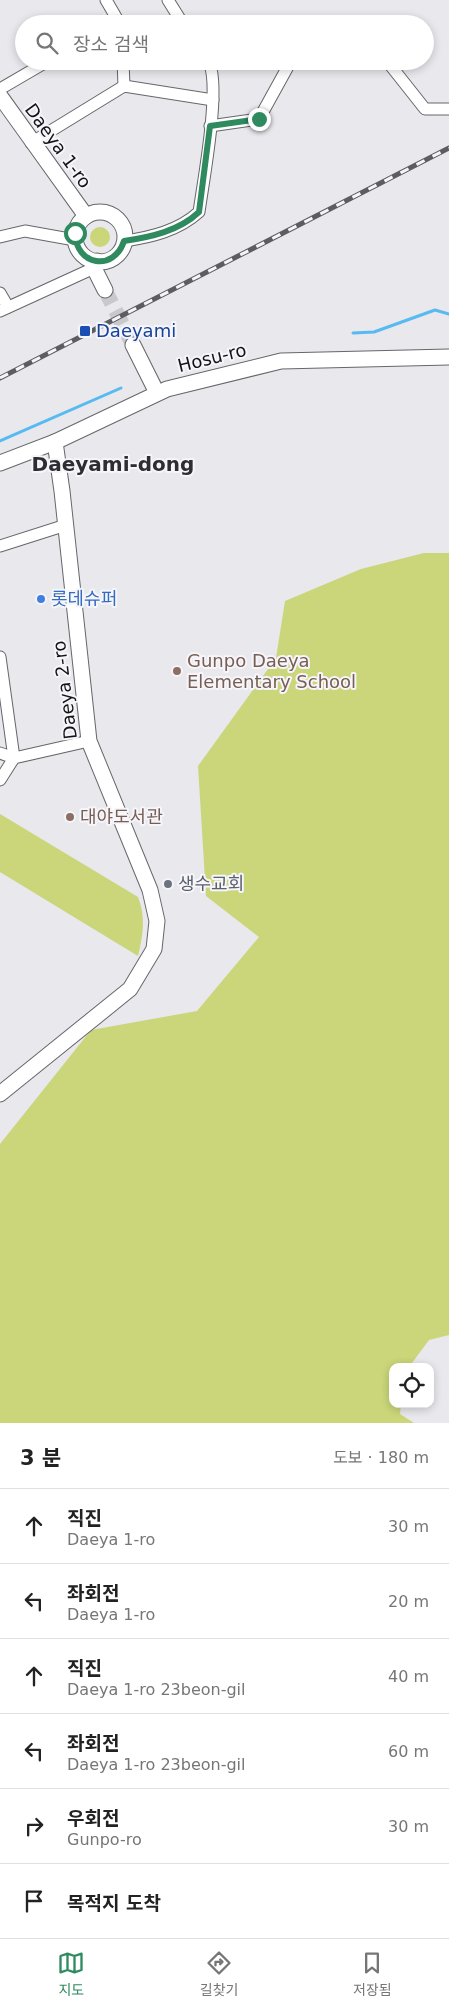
<!DOCTYPE html>
<html lang="ko">
<head>
<meta charset="utf-8">
<style>
	body { margin:0; font-family:"DejaVu Sans","Noto Sans KR",sans-serif; background:#f6f6f6; color:#222 }
	.controls { position:absolute; right:15px; bottom:15px; display:grid; overflow:hidden; border-radius:10px; box-shadow:0 2px 8px #0003 }
	.controls button { width:45px; height:45px; display:grid; place-items:center; padding:0; border:0; border-bottom:1px solid #e0e0e0; background:#fff; color:#222; font:25px sans-serif }
	.stop { position:absolute; width:15px; height:15px; margin:-11px; border:4px solid #2f8a60; border-radius:50%; background:#fff }
	.stop.end { background:#2f8a60; border-color:#fff; box-shadow:0 1px 5px #0008 }
	.list { margin:0; padding:0; list-style:none }
	h2 { display:flex; justify-content:space-between; align-items:center; height:65px; margin:0; padding:0 20px; font-size:21px }
	h2 small { font-size:16px; font-weight:400; color:#767676 }
	.list li { display:grid; grid-template-columns:32px 1fr auto; gap:15px; align-items:center; box-sizing:border-box; height:75px; padding:0 20px; border-top:1px solid #e0e0e0 }
	.list b { display:block; font-size:19px; white-space:nowrap }
	.list p { margin:0; font-size:16px; white-space:nowrap; color:#767676 }
	.list em { font-size:16px; font-style:normal; color:#767676 }
	.icon { flex:none; width:28px; height:28px; fill:none; stroke:currentColor; stroke-width:2; stroke-linecap:round; stroke-linejoin:round }
	.map { position:relative; flex:none; width:449px; height:1423px; overflow:hidden }
	.search { position:absolute; background:#fff; box-shadow:0 2px 8px #0003; left:15px; right:15px; top:15px; height:55px; display:flex; align-items:center; gap:12px; box-sizing:border-box; padding:0 18px; border-radius:28px; color:#767676; font-size:19px }
	.sheet { height:515px; background:#fff }
	nav { display:flex; justify-content:space-around; align-items:center; box-sizing:border-box; height:70px; border-top:1px solid #e0e0e0; background:#fff; font-size:14px; color:#767676 }
	nav a { display:grid; justify-items:center; gap:2px }
	nav .on { color:#2f8a60 }
	.map>svg:first-child { display:block }
	.green { fill:#cbd579 }
	.lines { fill:none; stroke-linecap:round; stroke-linejoin:round }
	.stream { stroke:#57baf1; stroke-width:3 }
	.secondary-tunnel { stroke:#c8c8cd; stroke-width:15; stroke-dasharray:15 8; stroke-linecap:butt }
	.street-casing { stroke:#66666b; stroke-width:13 }
	.secondary-casing { stroke:#66666b; stroke-width:17 }
	.street { stroke:#fff; stroke-width:11 }
	.secondary { stroke:#fff; stroke-width:15 }
	.rail-casing { stroke:#5d5d60; stroke-width:5 }
	.rail { stroke:#f5f5fa; stroke-width:3; stroke-dasharray:9; stroke-linecap:butt }
	.route { stroke:#2f8a60; stroke-width:6 }
	.transit-dot { fill:#1a4fb4; stroke:#f5f5fa; stroke-width:2 }
	.shop-dot { fill:#3f7fe0; stroke:#f5f5fa; stroke-width:2 }
	.education-dot { fill:#8d6e63; stroke:#f5f5fa; stroke-width:2 }
	.worship-dot { fill:#6b7280; stroke:#f5f5fa; stroke-width:2 }
	.labels { text-anchor:middle; stroke-width:4; stroke-linejoin:round; paint-order:stroke }
	.street-label { font-size:18px; fill:#141416; stroke:#f5f5fa }
	.transit-label { font-size:18px; fill:#164399; stroke:#f5f5fa; text-anchor:start }
	.shop-label { font-size:18px; fill:#366cbe; stroke:#f5f5fa; text-anchor:start }
	.education-label { font-size:18px; fill:#785e54; stroke:#f5f5fa; text-anchor:start }
	.worship-label { font-size:18px; fill:#5b616d; stroke:#f5f5fa; text-anchor:start }
	.quarter-label { font-size:20px; font-weight:bold; fill:#2e2e32; stroke:#f5f5fa }
</style>
</head>
<body>
<div class="map">
<svg width="449" height="1423" viewBox="0 0 449 1423">
	<rect width="100%" height="100%" fill="#e8e8ed"/>
	<g class="green">
		<circle cx="100" cy="237" r="10"/>
		<polygon points="424,553 449,553 449,1335 429,1340 409,1367 393,1367 393,1404 401,1404 400,1414 414,1423 0,1423 0,1144 91,1030 197,1011 259,937 206,896 198,766 276,658 285,601 361,569"/>
		<path d="M0,814L138,897C146,917 143,935 138,956L0,872Z"/>
	</g>
	<g class="lines">
		<g class="stream">
			<polyline points="353,333 374,332 435,310 449,314"/>
			<polyline points="0,441 121,388"/>
		</g>
		<polyline class="secondary-tunnel" points="105,290 133,345"/>
		<g class="street-casing">
			<g id="street">
				<polyline points="106,0 120,24"/>
				<polyline points="168,0 183,24"/>
				<polyline points="123,61 124,86"/>
				<polyline points="387,61 425,109 449,109"/>
				<polyline points="0,89 48,61"/>
				<polyline points="210,126 259,119 291,61"/>
				<polyline points="31,143 124,86 213,100"/>
				<polyline points="0,237 25,231 75,240"/>
				<path d="M125,241C151,237 178,231 199,212C203,183 222,82 208,61"/>
				<polyline points="0,293 8,307"/>
				<polyline points="0,311 94,268"/>
				<polyline points="0,546 66,525"/>
				<polyline points="0,657 14,758 0,753"/>
				<polyline points="0,780 14,758 89,741"/>
			</g>
		</g>
		<g class="secondary-casing">
			<g id="secondary">
				<polyline points="0,96 86,216"/>
				<circle cx="100" cy="237" r="25"/>
				<polyline points="97,261 94,268 105,290"/>
				<polyline points="133,345 157,393"/>
				<polyline points="0,463 55,442 167,389 281,361 449,357"/>
				<polyline points="0,1094 130,989 154,949 157,921 150,890 89,741 62,491 55,442"/>
			</g>
		</g>
		<use href="#street" class="street"/>
		<use href="#secondary" class="secondary"/>
		<g class="rail-casing">
			<polyline id="rail" points="0,378 449,148"/>
		</g>
		<use href="#rail" class="rail"/>
	</g>
	<g class="lines">
		<path class="route" d="M75,233C76,266 114,272 124,241C151,237 179,231 199,212L210,126L259,119"/>
	</g>
	<rect class="transit-dot" x="79" y="325" width="12" height="12" rx="2.5"/>
	<circle class="shop-dot" cx="41" cy="599" r="5"/>
	<g class="education-dot">
		<circle cx="177" cy="671" r="5"/>
		<circle cx="70" cy="817" r="5"/>
	</g>
	<circle class="worship-dot" cx="168" cy="884" r="5"/>
	<g class="labels">
		<g class="street-label">
			<text transform="translate(58 146) rotate(54)" y="6">Daeya 1-ro</text>
			<text transform="translate(212 358) rotate(-14)" y="6">Hosu-ro</text>
			<text transform="translate(65 690) rotate(-97)" y="6">Daeya 2-ro</text>
		</g>
		<g class="transit-label">
			<text x="96" y="337">Daeyami</text>
		</g>
		<g class="shop-label">
			<text x="51" y="605">롯데슈퍼</text>
		</g>
		<g class="education-label">
			<text x="187" y="667">Gunpo Daeya<tspan x="187" dy="21">Elementary School</tspan></text>
			<text x="80" y="823">대야도서관</text>
		</g>
		<g class="worship-label">
			<text x="178" y="890">생수교회</text>
		</g>
		<g class="quarter-label">
			<text x="113" y="471">Daeyami-dong</text>
		</g>
	</g>
</svg>
<div class="controls">
<button><svg class="icon" aria-label="locate" viewBox="0 0 24 24"><circle cx="12" cy="12" r="6"/><path d="M12 2v4M12 18v4M2 12h4M18 12h4"/></svg></button>
</div>
<div class="stop" style="left:75px;top:233px"></div>
<div class="stop end" style="left:259px;top:119px"></div>
<div class="search"><svg class="icon" aria-label="search" viewBox="0 0 24 24"><circle cx="10" cy="10" r="6"/><path d="M15 15l6 6"/></svg>장소 검색</div>
</div>
<section class="sheet">
<h2>3 분<small>도보 · 180 m</small></h2>
<ul class="list">
<li><svg class="icon" aria-label="ahead" viewBox="0 0 24 24"><path d="M12 20V5M6 11l6-6 6 6"/></svg><div><b>직진</b><p>Daeya 1-ro</p></div><em>30 m</em></li>
<li><svg class="icon" aria-label="left" viewBox="0 0 24 24"><path d="M17 20v-9H6M10 6l-5 5 5 5"/></svg><div><b>좌회전</b><p>Daeya 1-ro</p></div><em>20 m</em></li>
<li><svg class="icon" aria-label="ahead" viewBox="0 0 24 24"><path d="M12 20V5M6 11l6-6 6 6"/></svg><div><b>직진</b><p>Daeya 1-ro 23beon-gil</p></div><em>40 m</em></li>
<li><svg class="icon" aria-label="left" viewBox="0 0 24 24"><path d="M17 20v-9H6M10 6l-5 5 5 5"/></svg><div><b>좌회전</b><p>Daeya 1-ro 23beon-gil</p></div><em>60 m</em></li>
<li><svg class="icon" aria-label="right" viewBox="0 0 24 24"><path d="M7 20v-9h11M14 6l5 5-5 5"/></svg><div><b>우회전</b><p>Gunpo-ro</p></div><em>30 m</em></li>
<li><svg class="icon" aria-label="arrive" viewBox="0 0 24 24"><path d="M6 21V4h12l-3 4 3 4H6"/></svg><div><b>목적지 도착</b></div></li>
</ul>
</section>
<nav>
<a class="on"><svg class="icon" aria-label="map" viewBox="0 0 24 24"><path d="M3 6l6-2 6 2 6-2v14l-6 2-6-2-6 2zM9 4v14M15 6v14"/></svg>지도</a>
<a><svg class="icon" aria-label="directions" viewBox="0 0 24 24"><path d="M12 3l9 9-9 9-9-9zM9 14v-3h6M13 9l2 2-2 2"/></svg>길찾기</a>
<a><svg class="icon" aria-label="saved" viewBox="0 0 24 24"><path d="M7 4h10v16l-5-4-5 4z"/></svg>저장됨</a>
</nav>
</body>
</html>
